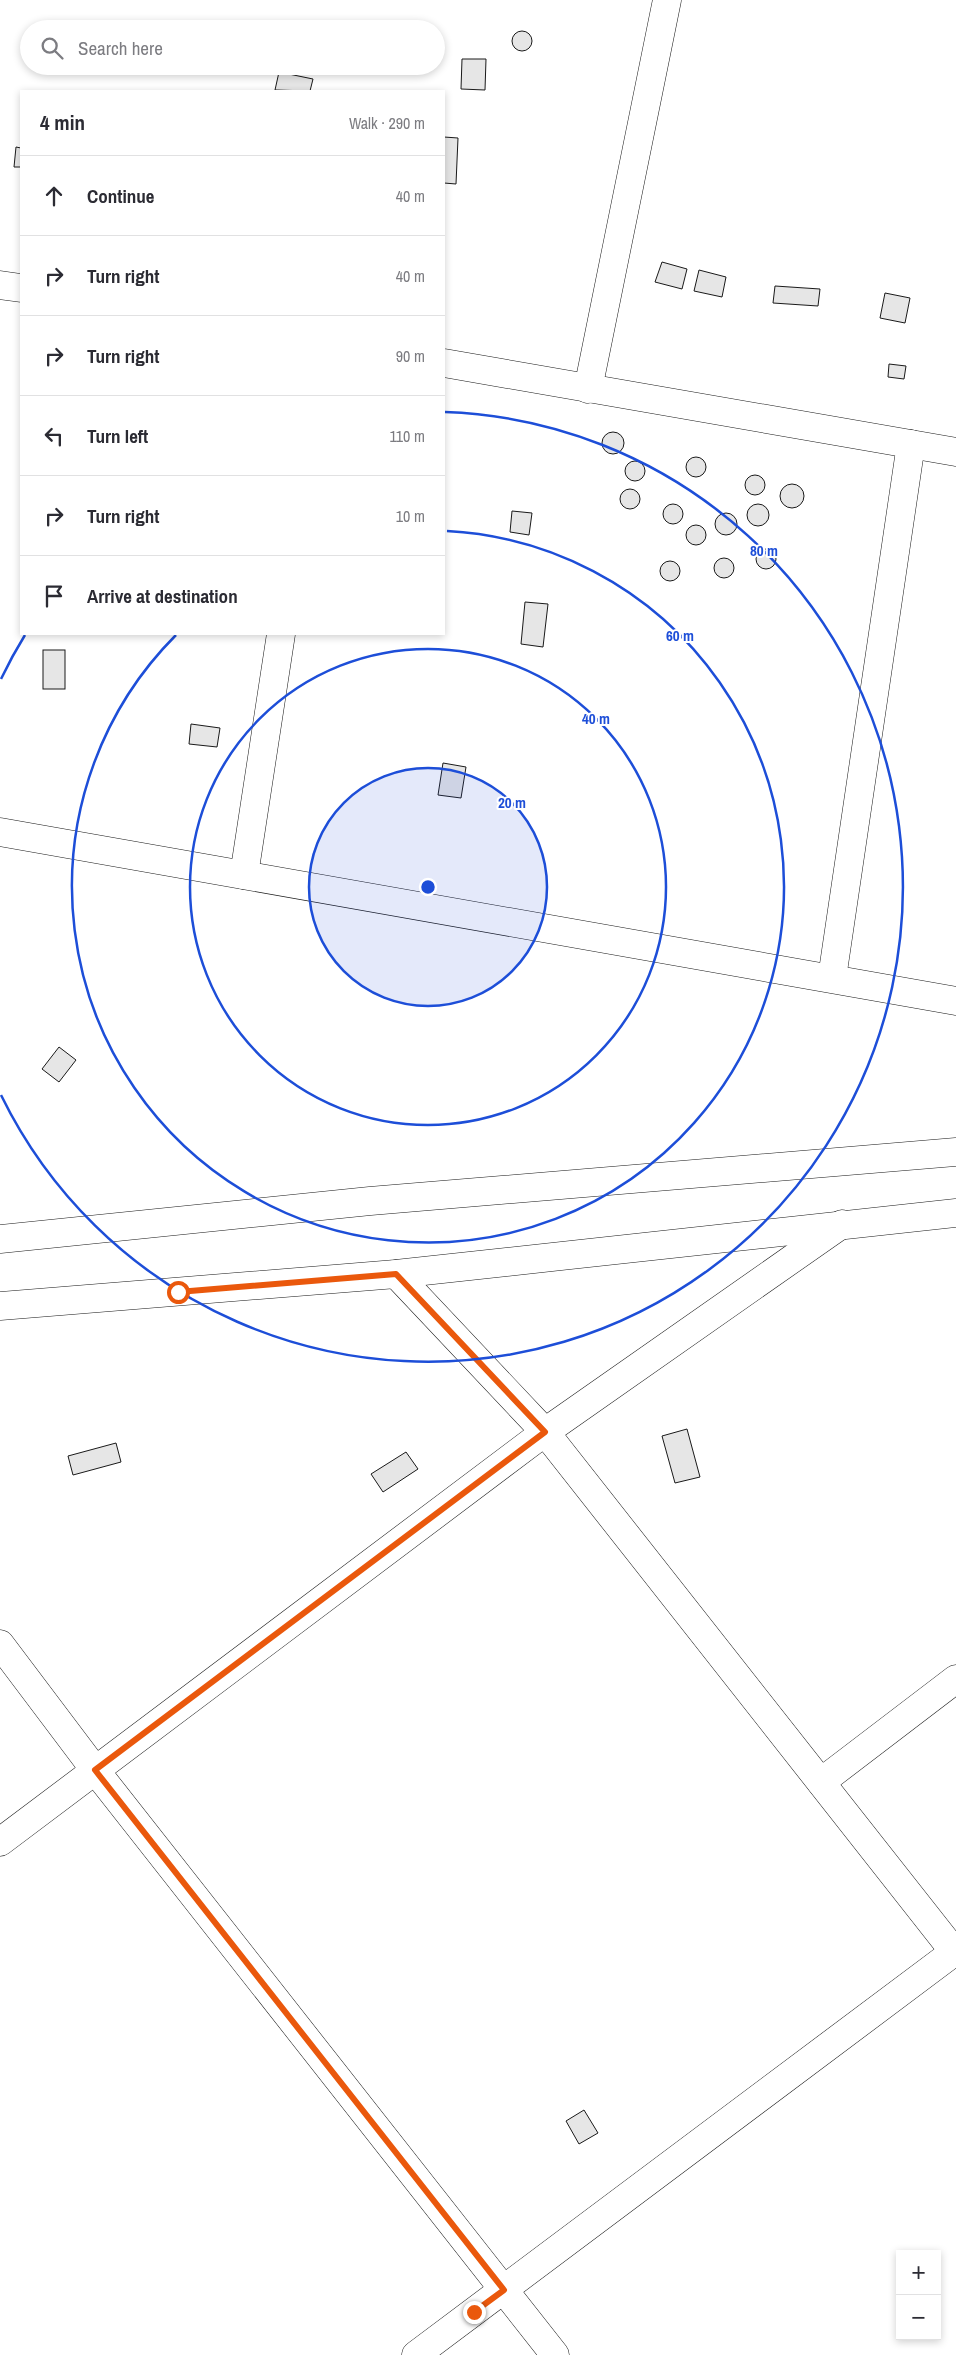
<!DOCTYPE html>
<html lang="en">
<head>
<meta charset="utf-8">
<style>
	body { margin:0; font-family:"Archivo Narrow",sans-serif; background:#f7f7f7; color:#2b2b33 }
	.controls { position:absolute; right:15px; bottom:15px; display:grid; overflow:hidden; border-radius:0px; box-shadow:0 2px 8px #0003 }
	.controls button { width:45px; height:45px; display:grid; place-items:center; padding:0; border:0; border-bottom:1px solid #e1e1e2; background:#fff; color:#2b2b33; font:25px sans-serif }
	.stop { position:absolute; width:15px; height:15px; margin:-11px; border:4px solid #ea580c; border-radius:50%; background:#fff }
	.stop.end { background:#ea580c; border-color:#fff; box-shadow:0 1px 5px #0008 }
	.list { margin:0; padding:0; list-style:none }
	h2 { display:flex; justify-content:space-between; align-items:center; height:65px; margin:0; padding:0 20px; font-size:21px }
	h2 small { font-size:16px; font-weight:400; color:#7c7c81 }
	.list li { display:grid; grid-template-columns:32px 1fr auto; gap:15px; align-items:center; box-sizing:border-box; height:80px; padding:0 20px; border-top:1px solid #e1e1e2 }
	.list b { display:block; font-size:19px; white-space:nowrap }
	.list em { font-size:16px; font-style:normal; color:#7c7c81 }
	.icon { flex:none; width:28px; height:28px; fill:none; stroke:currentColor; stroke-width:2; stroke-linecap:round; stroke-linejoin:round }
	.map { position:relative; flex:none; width:956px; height:2355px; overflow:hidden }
	.search { position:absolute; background:#fff; box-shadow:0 2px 8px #0003; left:20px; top:20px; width:425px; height:55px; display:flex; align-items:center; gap:12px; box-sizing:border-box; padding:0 18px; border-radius:28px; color:#7c7c81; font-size:19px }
	.panel { position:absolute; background:#fff; box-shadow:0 2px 8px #0003; left:20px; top:90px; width:425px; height:545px; border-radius:0px }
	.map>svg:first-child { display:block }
	.building { fill:#e6e6e6; stroke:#1a1a1a }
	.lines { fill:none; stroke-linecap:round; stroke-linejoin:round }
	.minor-casing { stroke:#1a1a1a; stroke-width:29 }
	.minor { stroke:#fff; stroke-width:28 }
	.route { stroke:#ea580c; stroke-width:6 }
	.ring { fill:none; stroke:#1d4ed8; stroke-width:2.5 }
	.centre { fill:#1d4ed8; stroke:#fff; stroke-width:2.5 }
	.ring-label { font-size:15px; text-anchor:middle; font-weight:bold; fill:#1d4ed8; stroke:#fff; stroke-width:4; stroke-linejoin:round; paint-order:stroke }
</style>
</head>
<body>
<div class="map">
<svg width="956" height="2355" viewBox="0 0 956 2355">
	<rect width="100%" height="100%" fill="#fff"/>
	<g class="building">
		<circle cx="522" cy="41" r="10"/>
		<polygon points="462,59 486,59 485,90 461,89"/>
		<polygon points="279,72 313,79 310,91 275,90"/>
		<polygon points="444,137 458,138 456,184 444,183"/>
		<polygon points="16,147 21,148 21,167 14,167"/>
		<polygon points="662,262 687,269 682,289 655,282"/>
		<polygon points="699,270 726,277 722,297 694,291"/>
		<polygon points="775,286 820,289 818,306 773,303"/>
		<polygon points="885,293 910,298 905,323 880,318"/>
		<polygon points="889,364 906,366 904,379 888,377"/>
		<circle cx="613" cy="443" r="11"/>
		<circle cx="696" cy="467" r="10"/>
		<circle cx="635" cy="471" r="10"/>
		<circle cx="755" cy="485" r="10"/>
		<circle cx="792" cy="496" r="12"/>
		<circle cx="630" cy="499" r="10"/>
		<circle cx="673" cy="514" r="10"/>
		<circle cx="758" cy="515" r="11"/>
		<polygon points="512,511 532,513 529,535 510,532"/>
		<circle cx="726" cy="524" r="11"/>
		<circle cx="696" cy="535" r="10"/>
		<circle cx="766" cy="559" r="10"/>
		<circle cx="724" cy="568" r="10"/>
		<circle cx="670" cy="571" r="10"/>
		<polygon points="525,602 548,604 543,647 521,644"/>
		<rect x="43" y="650" width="22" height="39"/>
		<polygon points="191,724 220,728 217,747 189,744"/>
		<polygon points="443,763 466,767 461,798 438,795"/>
		<polygon points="59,1047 76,1060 59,1082 42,1069"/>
		<polygon points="687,1429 700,1477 675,1483 662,1436"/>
		<polygon points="116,1443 121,1462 73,1475 68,1456"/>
		<polygon points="406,1452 418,1469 383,1492 371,1474"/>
		<polygon points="584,2110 598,2133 579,2144 566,2121"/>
	</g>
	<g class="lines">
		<g class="minor-casing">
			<g id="minor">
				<polyline points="0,285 21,288"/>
				<polyline points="444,363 956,452"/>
				<polyline points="588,389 667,0"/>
				<polyline points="0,832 956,1001"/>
				<polyline points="244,875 281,634"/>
				<polyline points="832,978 911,444"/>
				<polyline points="0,1239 370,1201 956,1152"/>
				<polyline points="396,1274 545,1432 956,1954"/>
				<polyline points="0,1306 396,1274 956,1213"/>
				<polyline points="0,1644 95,1770 555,2355"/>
				<polyline points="821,1782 956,1679"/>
				<polyline points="0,1842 545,1432 842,1224"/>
				<polyline points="416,2355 954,1952"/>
			</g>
		</g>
		<use href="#minor" class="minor"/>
	</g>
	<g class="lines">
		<polyline class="route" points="178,1292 396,1274 545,1432 95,1770 504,2290 474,2312"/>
	</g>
	<circle cx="428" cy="887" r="119" fill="#1d4ed8" fill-opacity=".12"/>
	<g class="ring">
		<circle cx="428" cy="887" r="119"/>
		<circle cx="428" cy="887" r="238"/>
		<path d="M447 531A356 356 0 1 1 176 635"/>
		<path d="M1 679A475 475 0 0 1 25 635M445 412A475 475 0 1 1 1 1095"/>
	</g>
	<circle cx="428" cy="887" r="8" class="centre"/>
	<g class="ring-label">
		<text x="764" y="556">80 m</text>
		<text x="680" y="641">60 m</text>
		<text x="596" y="724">40 m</text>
		<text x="512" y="808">20 m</text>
	</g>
</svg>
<div class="controls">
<button>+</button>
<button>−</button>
</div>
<div class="stop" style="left:178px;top:1292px"></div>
<div class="stop end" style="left:474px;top:2312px"></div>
<div class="search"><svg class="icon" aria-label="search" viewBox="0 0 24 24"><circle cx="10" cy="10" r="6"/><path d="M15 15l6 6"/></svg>Search here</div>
<section class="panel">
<h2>4 min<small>Walk · 290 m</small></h2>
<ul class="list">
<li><svg class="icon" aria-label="ahead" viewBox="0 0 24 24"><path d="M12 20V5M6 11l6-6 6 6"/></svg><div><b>Continue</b></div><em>40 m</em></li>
<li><svg class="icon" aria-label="right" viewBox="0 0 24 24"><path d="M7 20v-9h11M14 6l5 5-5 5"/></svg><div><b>Turn right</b></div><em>40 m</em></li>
<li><svg class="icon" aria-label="right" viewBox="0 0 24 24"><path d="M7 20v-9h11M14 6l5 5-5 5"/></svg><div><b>Turn right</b></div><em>90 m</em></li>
<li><svg class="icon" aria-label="left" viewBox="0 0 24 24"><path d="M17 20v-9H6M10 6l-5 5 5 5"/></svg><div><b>Turn left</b></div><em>110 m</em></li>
<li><svg class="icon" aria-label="right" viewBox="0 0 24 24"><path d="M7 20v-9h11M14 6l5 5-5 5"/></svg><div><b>Turn right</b></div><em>10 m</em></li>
<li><svg class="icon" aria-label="arrive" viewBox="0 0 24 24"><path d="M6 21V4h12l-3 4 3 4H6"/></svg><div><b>Arrive at destination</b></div></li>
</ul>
</section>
</div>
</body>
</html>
